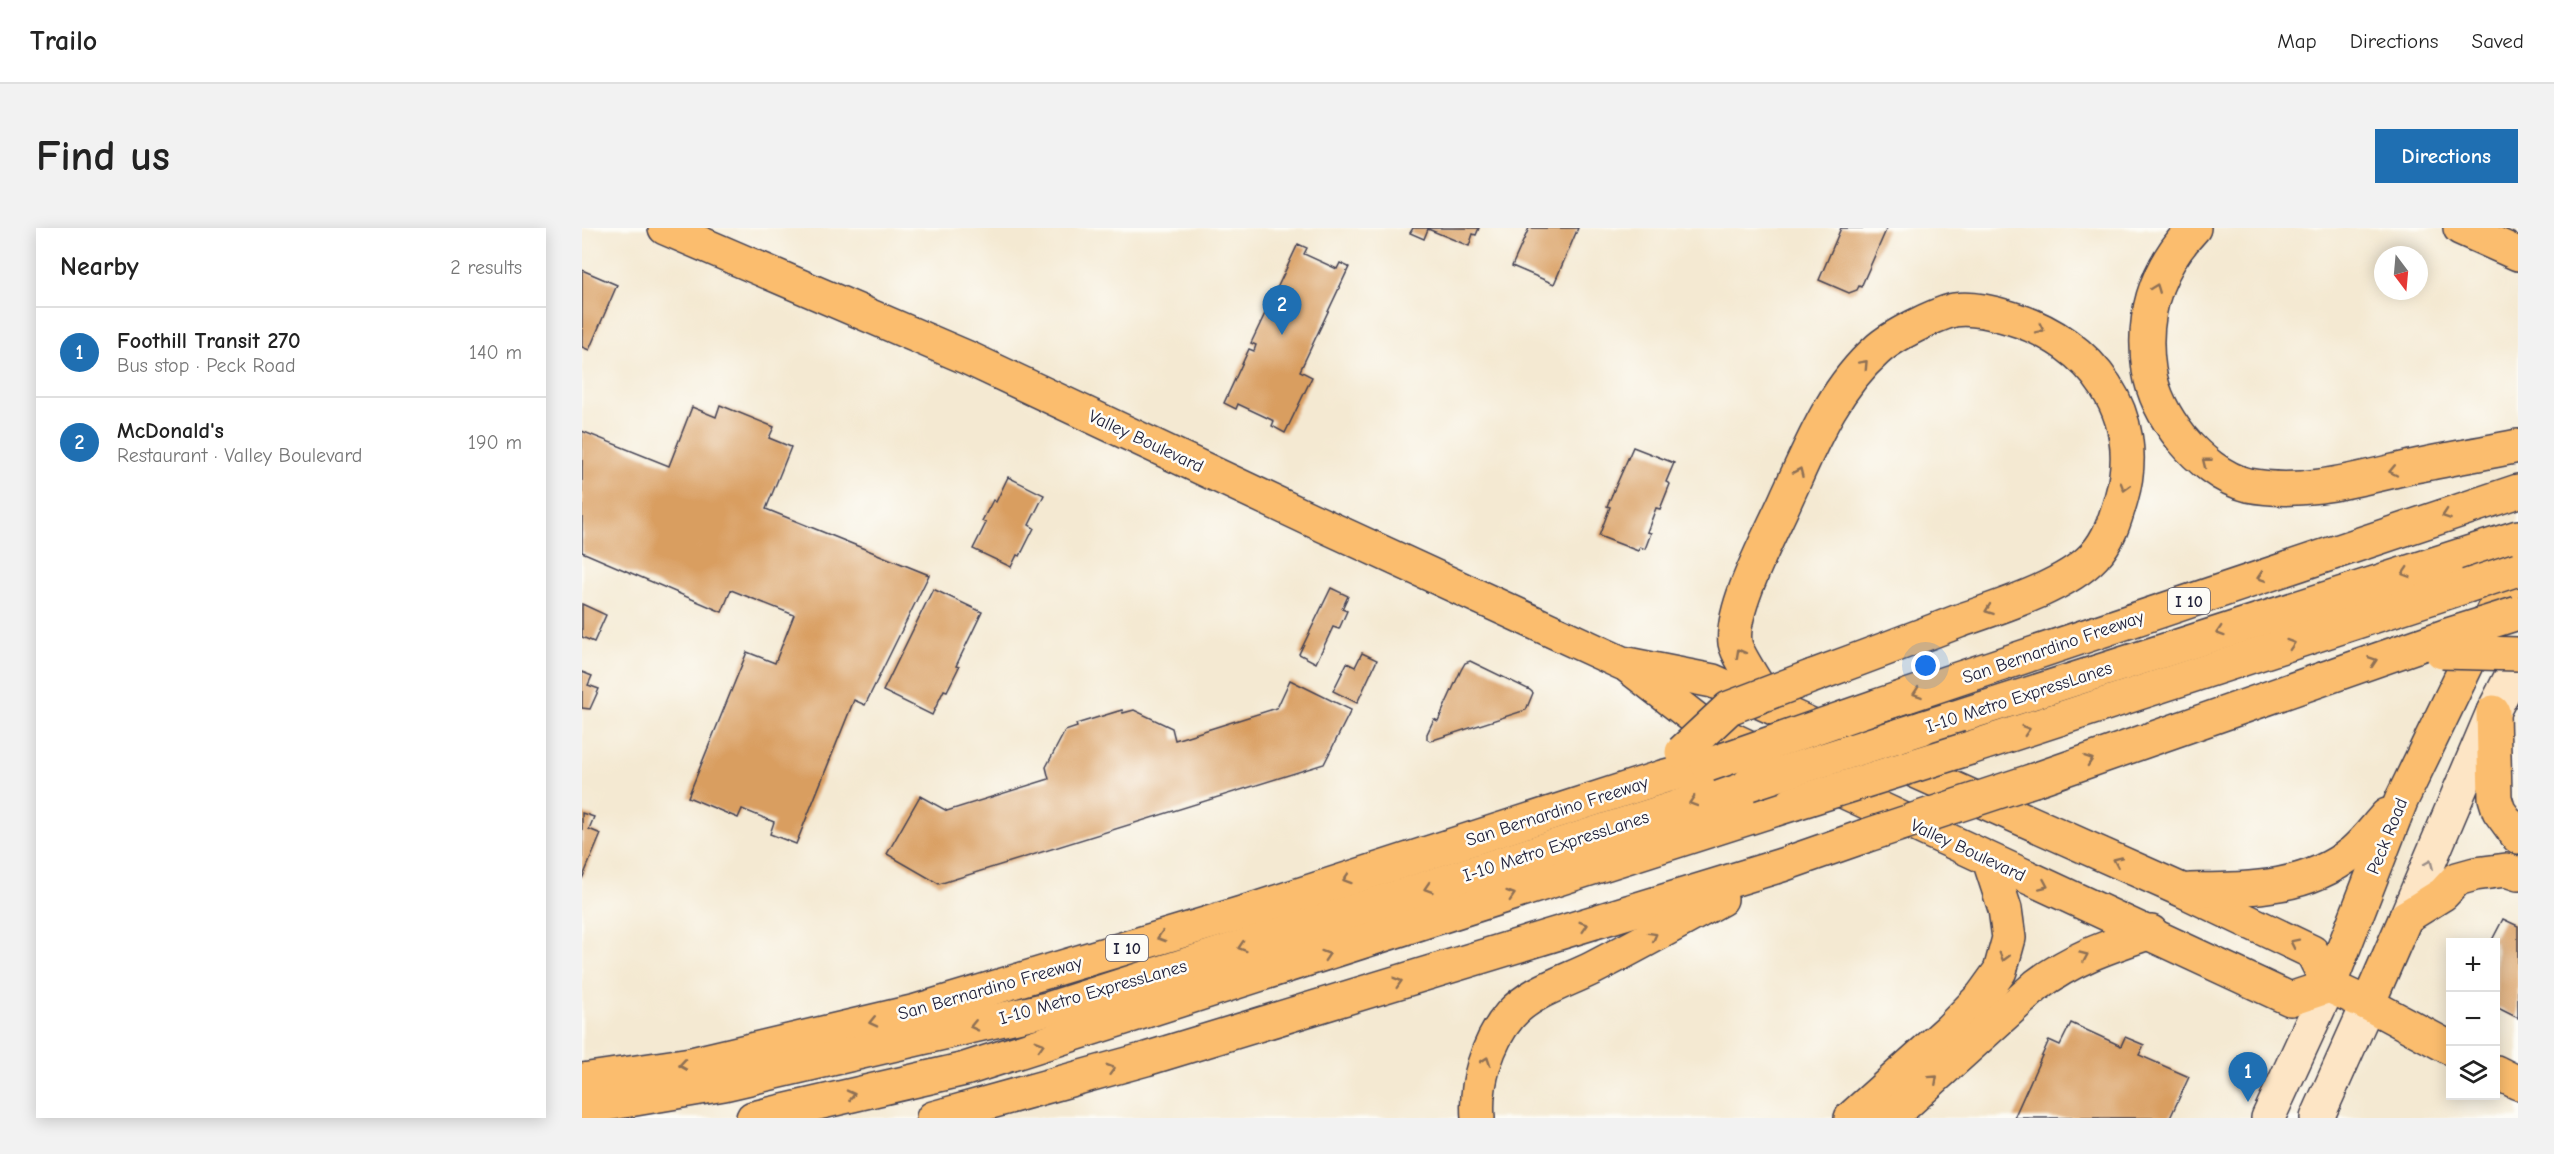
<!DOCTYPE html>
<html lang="en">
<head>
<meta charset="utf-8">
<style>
	body { margin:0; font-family:"Comic Neue",sans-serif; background:#f2f2f2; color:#222 }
	.controls { position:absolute; right:18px; bottom:18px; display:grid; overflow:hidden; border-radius:0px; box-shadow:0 3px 15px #0003 }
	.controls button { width:54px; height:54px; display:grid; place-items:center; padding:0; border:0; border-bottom:2px solid #e0e0e0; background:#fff; color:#222; font:30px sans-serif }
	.compass { position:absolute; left:1792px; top:18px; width:54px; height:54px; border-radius:50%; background:#fff; box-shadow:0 3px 15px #0003; rotate:164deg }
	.you { position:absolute; left:1344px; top:438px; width:21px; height:21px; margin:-15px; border:4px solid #fff; border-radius:50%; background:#1a73e8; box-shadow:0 0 0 9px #1a73e833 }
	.badge { display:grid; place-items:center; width:39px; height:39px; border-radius:50%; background:#1f6fb2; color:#fff; font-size:20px; font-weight:700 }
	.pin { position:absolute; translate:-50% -50px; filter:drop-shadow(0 2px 3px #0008) }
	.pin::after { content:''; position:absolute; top:32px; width:21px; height:18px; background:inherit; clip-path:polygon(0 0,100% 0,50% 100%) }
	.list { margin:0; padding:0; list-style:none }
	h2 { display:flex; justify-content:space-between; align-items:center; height:78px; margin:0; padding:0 24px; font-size:26px }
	h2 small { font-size:20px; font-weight:400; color:#767676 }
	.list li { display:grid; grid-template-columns:39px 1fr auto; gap:18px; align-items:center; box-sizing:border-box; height:90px; padding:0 24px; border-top:2px solid #e0e0e0 }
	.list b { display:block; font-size:22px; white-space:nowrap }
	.list p { margin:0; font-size:20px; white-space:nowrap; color:#767676 }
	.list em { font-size:20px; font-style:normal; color:#767676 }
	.icon { flex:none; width:33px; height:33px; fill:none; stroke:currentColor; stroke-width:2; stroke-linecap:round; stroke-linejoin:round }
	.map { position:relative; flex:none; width:1936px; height:890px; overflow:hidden; border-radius:0px }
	header { display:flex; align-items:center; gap:36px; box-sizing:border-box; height:84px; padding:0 30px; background:#fff; border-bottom:2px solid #e0e0e0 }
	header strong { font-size:28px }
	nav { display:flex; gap:33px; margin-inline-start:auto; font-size:21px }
	.intro { display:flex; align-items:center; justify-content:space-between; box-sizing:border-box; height:144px; padding:0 36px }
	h1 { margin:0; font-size:42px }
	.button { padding:15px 27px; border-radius:0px; background:#1f6fb2; color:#fff; font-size:21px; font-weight:700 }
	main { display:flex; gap:36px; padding:0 36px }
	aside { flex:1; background:#fff; border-radius:0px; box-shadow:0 3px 15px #0003 }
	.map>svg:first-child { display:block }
	.building { fill:#d99e60 }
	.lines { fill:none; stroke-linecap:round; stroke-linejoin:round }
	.secondary-casing { stroke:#424052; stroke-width:36 }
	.primary-casing { stroke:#424052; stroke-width:36 }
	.motorway-casing { stroke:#424052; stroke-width:36 }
	.secondary { stroke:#fde5c5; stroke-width:33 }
	.primary { stroke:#fbbd6e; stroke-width:33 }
	.motorway { stroke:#fbbd6e; stroke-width:33 }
	.motorway-bridge-casing { stroke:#424052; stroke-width:36; stroke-linecap:butt }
	.motorway-bridge { stroke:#fbbd6e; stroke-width:33 }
	.oneway { stroke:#8e7054 }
	.oneway2 { stroke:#9a8d87 }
	.labels { text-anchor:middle; stroke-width:5; stroke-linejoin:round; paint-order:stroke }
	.shield { fill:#fdfcf7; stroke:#646373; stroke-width:1.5 }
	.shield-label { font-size:16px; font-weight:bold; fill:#22223b }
	.street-label { font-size:18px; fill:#22223b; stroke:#fdfcf7 }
</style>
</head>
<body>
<header>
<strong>Trailo</strong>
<nav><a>Map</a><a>Directions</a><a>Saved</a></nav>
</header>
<div class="intro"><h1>Find us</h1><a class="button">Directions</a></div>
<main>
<aside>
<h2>Nearby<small>2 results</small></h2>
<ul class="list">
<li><span class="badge">1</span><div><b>Foothill Transit 270</b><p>Bus stop · Peck Road</p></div><em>140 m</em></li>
<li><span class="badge">2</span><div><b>McDonald's</b><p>Restaurant · Valley Boulevard</p></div><em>190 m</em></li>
</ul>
</aside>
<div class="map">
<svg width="1936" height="890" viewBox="0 0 1936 890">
	<rect width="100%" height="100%" fill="#fdfcf7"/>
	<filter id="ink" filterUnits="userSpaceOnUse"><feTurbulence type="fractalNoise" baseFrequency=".0167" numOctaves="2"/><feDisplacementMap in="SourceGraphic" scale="12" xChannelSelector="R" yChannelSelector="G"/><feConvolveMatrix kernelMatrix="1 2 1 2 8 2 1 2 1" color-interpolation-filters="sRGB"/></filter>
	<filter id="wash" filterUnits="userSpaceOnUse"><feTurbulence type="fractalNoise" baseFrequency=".008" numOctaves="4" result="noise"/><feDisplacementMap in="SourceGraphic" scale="24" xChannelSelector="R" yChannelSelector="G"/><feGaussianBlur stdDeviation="1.35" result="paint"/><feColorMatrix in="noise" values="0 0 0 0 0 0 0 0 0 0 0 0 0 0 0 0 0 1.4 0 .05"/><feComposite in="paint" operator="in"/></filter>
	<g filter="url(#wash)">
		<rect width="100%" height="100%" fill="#f4e9d2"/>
		<g id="blocks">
			<g class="building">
				<polygon points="831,0 897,0 894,7 891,6 887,18 846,1 842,11 828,5"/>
				<polygon points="947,0 996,0 972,56 930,38"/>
				<polygon points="1259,0 1305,0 1279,59 1277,58 1275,62 1267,65 1237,52"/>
				<polygon points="716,16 725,20 722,26 755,41 758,35 767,39 718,143 730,149 703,205 690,198 692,193 656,176 654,181 642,175 667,121 672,123 674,117 669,115"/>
				<polygon points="0,42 35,57 7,122 0,119"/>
				<polygon points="138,177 192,199 187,210 209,219 184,281 347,347 283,477 272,472 214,616 188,606 192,594 160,581 156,590 106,569 165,424 193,435 212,387 149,362 140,384 0,324 0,203 87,238 110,179 134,189"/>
				<polygon points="1051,219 1092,235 1084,254 1088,256 1078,281 1074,280 1065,304 1069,305 1063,321 1058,319 1056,323 1017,308 1028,279 1025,278"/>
				<polygon points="426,249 462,267 447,297 452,300 438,328 435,327 429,339 391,321 404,295 400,293 411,272 414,274"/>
				<polygon points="749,360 766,368 760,381 765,383 757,401 751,399 734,435 717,426"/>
				<polygon points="351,361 400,384 374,438 377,439 365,463 362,462 350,487 301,463"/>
				<polygon points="0,376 24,387 12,414 0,409"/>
				<polygon points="780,425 795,432 775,475 751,463 765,435 773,439"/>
				<polygon points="888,433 948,462 951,465 944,482 848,513 845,511 845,506 852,491 856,493 879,442 883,435"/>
				<polygon points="0,444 10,448 6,457 17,461 8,481 0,480"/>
				<polygon points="708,452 769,482 742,536 357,656 305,626 338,568 365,583 467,551 464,539 483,503 495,499 494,496 540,482 541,485 552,482 590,500 593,512 695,480"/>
				<polygon points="0,585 12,589 7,601 19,606 0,651"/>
				<polygon points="1921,691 1936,698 1936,790 1914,779 1914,714 1909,714"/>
				<polygon points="1489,795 1539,818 1543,809 1562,817 1557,827 1607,849 1588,890 1432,890 1467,812 1478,817"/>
			</g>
		</g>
	</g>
	<g filter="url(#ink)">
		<use href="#blocks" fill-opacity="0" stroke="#424052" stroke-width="1.5"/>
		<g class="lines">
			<g class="secondary-casing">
				<g id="secondary">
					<polyline points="1824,689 1911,484 1936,435"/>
					<polyline points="1686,890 1747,758"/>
					<polyline points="1735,890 1786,776"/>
				</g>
			</g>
			<g class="primary-casing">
				<g id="primary">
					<polyline points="83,0 386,130 730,292 1040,435 1131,453 1602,663 1730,724 1747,758 1786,776 1868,820"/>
					<polyline points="1047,439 1124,499 1190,530"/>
					<polyline points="1239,553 1708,771 1747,758"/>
					<path d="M1608,662C1664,661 1724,662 1771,624C1783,614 1794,599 1805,587"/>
					<polyline points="1747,758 1819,573 1936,331"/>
					<polyline points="1786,776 1824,689"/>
					<polyline points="1914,844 1936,855"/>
				</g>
			</g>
			<g class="motorway-casing">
				<g id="motorway">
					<path d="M1612,0C1574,40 1559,88 1567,142C1571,167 1584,191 1600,211C1616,230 1640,251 1666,257C1722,268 1779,250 1833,238C1867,231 1902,225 1936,218"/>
					<polyline points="1878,0 1936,26"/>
					<path d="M1187,476C1180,464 1155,427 1153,415C1148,379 1190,304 1205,269C1229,217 1251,161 1295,122C1310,108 1352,87 1372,82C1391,79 1412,85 1429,90C1509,114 1564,186 1539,271C1533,292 1527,312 1512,328C1483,359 1417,379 1377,393C1328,412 1280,430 1231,448"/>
					<polyline points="1295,478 1936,263"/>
					<polyline points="1911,484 1913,570 1917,583 1936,609"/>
					<polyline points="1340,500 1936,309"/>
					<polyline points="1388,520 1885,358"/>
					<polyline points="1452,552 1866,407"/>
					<polyline points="1824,689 1861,666 1875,651 1893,646 1924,642 1936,646"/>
					<polyline points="0,852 109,836 334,783 673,681 1080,549 1126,537"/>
					<polyline points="0,880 142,856 469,780 1167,556"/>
					<polyline points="171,890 383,841 1210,576"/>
					<polyline points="351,890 564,831 1200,637 1280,609"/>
					<path d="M896,890C893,856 905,814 928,787C948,764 983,754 1011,740C1054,718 1097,694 1139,671"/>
					<polyline points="1269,890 1367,802 1400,768 1418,743 1427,710 1423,681 1407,632"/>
					<path d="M1308,890L1455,757C1493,729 1525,719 1569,704"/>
				</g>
			</g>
			<use href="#secondary" class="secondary"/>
			<use href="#primary" class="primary"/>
			<use href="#motorway" class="motorway"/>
			<g class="motorway-bridge-casing">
				<g id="motorway-bridge">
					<polyline points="1885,358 1936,341"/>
					<polyline points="1866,407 1936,385"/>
					<polyline points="1860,424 1936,426"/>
					<polyline points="1100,524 1147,480 1231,448"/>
					<polyline points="1126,537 1295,478"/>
					<polyline points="1167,556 1340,500"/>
					<polyline points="1210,576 1388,520"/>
					<polyline points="1280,609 1452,552"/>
				</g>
			</g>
			<use href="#motorway-bridge" class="motorway-bridge"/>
		</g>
		<defs><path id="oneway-chevron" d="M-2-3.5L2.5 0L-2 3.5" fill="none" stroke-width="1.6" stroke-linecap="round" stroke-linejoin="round" transform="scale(1.5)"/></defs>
		<g class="oneway">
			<use href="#oneway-chevron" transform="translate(1574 60) rotate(-69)"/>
			<use href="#oneway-chevron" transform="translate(1458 101) rotate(26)"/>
			<use href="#oneway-chevron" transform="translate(1282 136) rotate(-47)"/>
			<use href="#oneway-chevron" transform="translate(1624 234) rotate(-142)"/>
			<use href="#oneway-chevron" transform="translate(1811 243) rotate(168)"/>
			<use href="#oneway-chevron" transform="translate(1217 244) rotate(-66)"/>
			<use href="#oneway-chevron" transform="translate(1543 259) rotate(106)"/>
			<use href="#oneway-chevron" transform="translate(1864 287) rotate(161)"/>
			<use href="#oneway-chevron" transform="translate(1824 345) rotate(162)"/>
			<use href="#oneway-chevron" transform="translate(1679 349) rotate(161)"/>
			<use href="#oneway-chevron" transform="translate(1407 382) rotate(160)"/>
			<use href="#oneway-chevron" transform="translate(1638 404) rotate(162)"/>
			<use href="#oneway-chevron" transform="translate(1709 416) rotate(-18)"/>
			<use href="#oneway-chevron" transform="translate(1158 425) rotate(-119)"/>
			<use href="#oneway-chevron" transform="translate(1791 433) rotate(-19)"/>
			<use href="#oneway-chevron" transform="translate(1335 465) rotate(161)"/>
			<use href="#oneway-chevron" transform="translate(1444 502) rotate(-18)"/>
			<use href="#oneway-chevron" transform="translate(1507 532) rotate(-19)"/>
			<use href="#oneway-chevron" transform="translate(1111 574) rotate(162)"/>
			<use href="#oneway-chevron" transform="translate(1535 633) rotate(-156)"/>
			<use href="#oneway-chevron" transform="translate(765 651) rotate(162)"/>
			<use href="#oneway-chevron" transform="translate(1462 657) rotate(24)"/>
			<use href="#oneway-chevron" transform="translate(846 660) rotate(162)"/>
			<use href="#oneway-chevron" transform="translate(929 667) rotate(-18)"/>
			<use href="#oneway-chevron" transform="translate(1002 698) rotate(-17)"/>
			<use href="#oneway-chevron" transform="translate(1071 708) rotate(-29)"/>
			<use href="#oneway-chevron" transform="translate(579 709) rotate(163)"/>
			<use href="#oneway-chevron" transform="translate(1712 715) rotate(-154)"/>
			<use href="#oneway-chevron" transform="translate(660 719) rotate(162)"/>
			<use href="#oneway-chevron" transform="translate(744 727) rotate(-18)"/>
			<use href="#oneway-chevron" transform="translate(1502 728) rotate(-24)"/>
			<use href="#oneway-chevron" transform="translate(1422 729) rotate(105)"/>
			<use href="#oneway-chevron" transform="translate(816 754) rotate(-17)"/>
			<use href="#oneway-chevron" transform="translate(291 794) rotate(167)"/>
			<use href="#oneway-chevron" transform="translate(392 798) rotate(167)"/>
			<use href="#oneway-chevron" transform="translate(458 817) rotate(-17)"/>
			<use href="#oneway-chevron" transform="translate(904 833) rotate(-71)"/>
			<use href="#oneway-chevron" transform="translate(101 837) rotate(171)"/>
			<use href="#oneway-chevron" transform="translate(529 841) rotate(-16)"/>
			<use href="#oneway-chevron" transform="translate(1352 851) rotate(-42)"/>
			<use href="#oneway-chevron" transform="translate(269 867) rotate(-13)"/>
		</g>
		<use class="oneway2" href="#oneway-chevron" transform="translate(1847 636) rotate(-67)"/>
	</g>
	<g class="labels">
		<g class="shield">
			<rect x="1586" y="360" width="42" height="26" rx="4.5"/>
			<rect x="524" y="707" width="42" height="26" rx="4.5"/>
		</g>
		<g class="shield-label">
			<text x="1607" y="379">I 10</text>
			<text x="545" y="726">I 10</text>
		</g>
		<g class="street-label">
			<text transform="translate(564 213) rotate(25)" y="6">Valley Boulevard</text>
			<text transform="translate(1471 419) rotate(-19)" y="6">San Bernardino Freeway</text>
			<text transform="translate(1437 469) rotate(-18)" y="6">I-10 Metro ExpressLanes</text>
			<text transform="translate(975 583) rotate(-18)" y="6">San Bernardino Freeway</text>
			<text transform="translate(1805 608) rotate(-68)" y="6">Peck Road</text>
			<text transform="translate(974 618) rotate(-18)" y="6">I-10 Metro ExpressLanes</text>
			<text transform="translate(1386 622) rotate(25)" y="6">Valley Boulevard</text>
			<text transform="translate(408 760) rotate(-16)" y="6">San Bernardino Freeway</text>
			<text transform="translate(511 764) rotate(-16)" y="6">I-10 Metro ExpressLanes</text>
		</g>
	</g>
</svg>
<div class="controls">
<button>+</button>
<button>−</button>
<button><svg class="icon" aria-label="layers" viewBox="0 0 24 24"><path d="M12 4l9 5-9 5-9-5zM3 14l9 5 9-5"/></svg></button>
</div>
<svg class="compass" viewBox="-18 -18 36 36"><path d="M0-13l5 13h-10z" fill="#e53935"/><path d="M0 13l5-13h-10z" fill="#767676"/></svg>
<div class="you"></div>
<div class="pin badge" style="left:1666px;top:874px">1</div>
<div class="pin badge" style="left:700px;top:107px">2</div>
</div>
</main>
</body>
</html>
